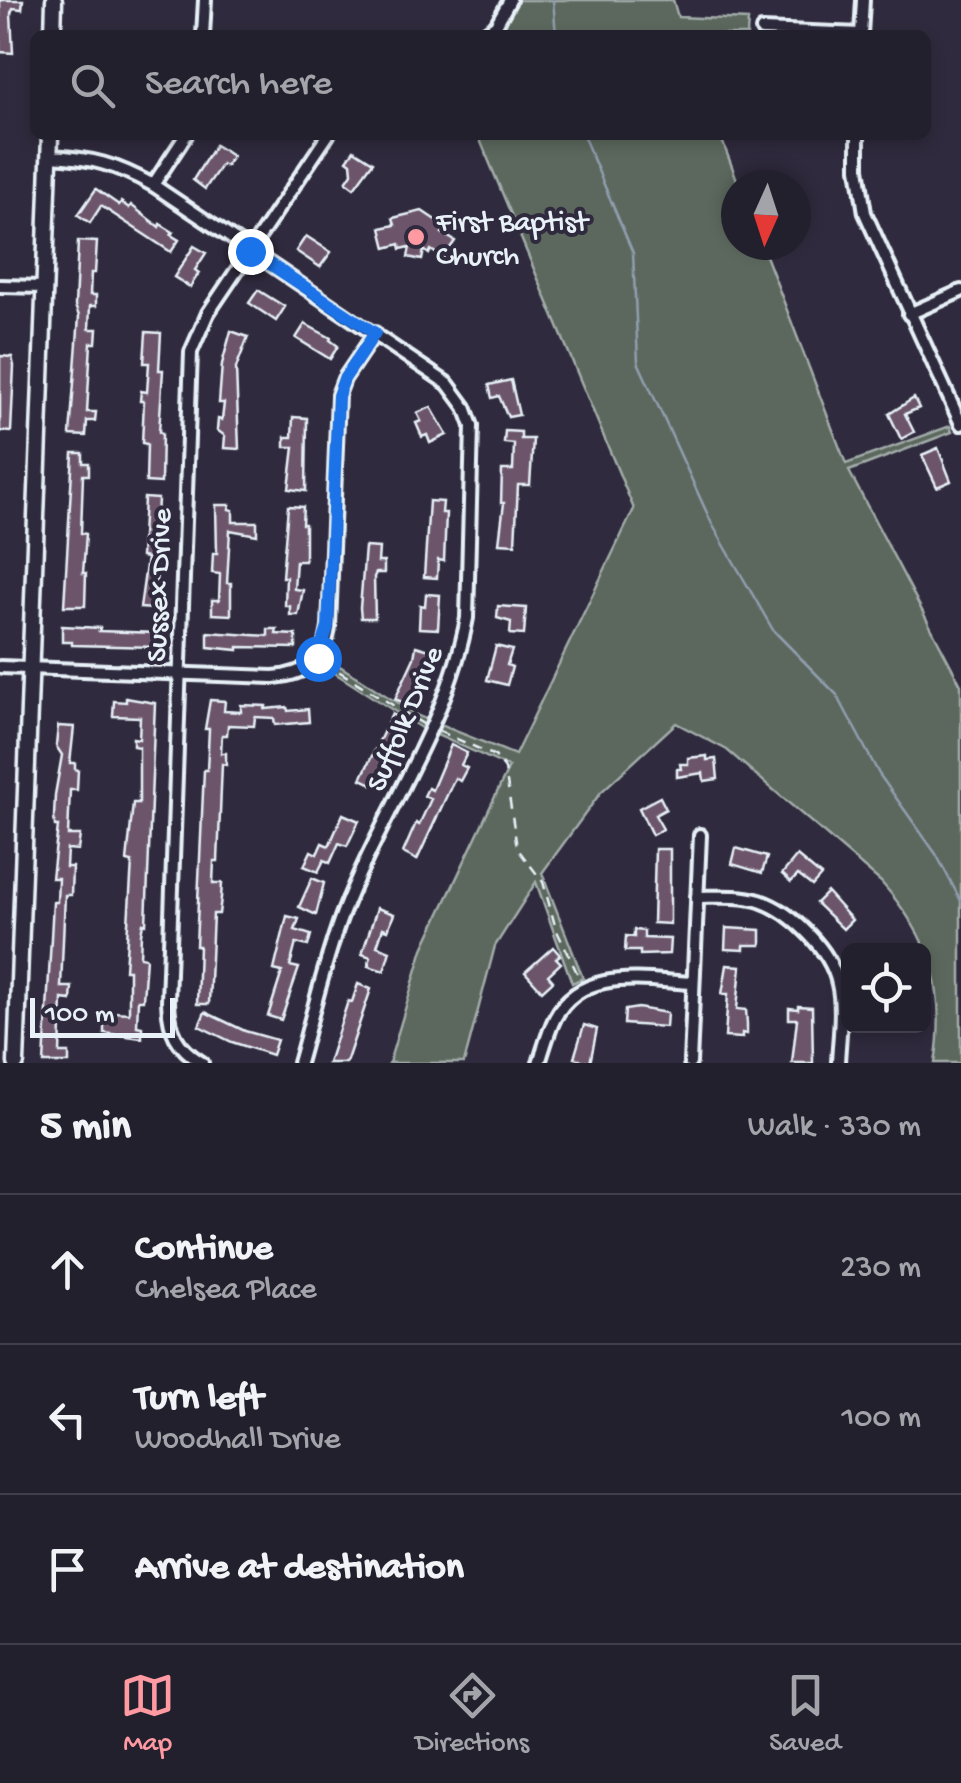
<!DOCTYPE html>
<html lang="en">
<head>
<meta charset="utf-8">
<style>
	body { margin:0; font-family:"Gochi Hand",sans-serif; background:#2b2836; color:#f1f3f6 }
	.controls { position:absolute; right:30px; bottom:30px; display:grid; overflow:hidden; border-radius:15px; box-shadow:0 5px 15px #0003 }
	.controls button { width:90px; height:90px; display:grid; place-items:center; padding:0; border:0; border-bottom:2px solid #403e4a; background:#23202e; color:#f1f3f6; font:50px sans-serif }
	.compass { position:absolute; left:721px; top:170px; width:90px; height:90px; border-radius:50%; background:#23202e; box-shadow:0 5px 15px #0003; rotate:183deg }
	.scale { position:absolute; left:30px; bottom:25px; width:145px; box-sizing:border-box; padding-left:10px; border:5px solid #e8f1f8; border-top:0; font-size:28px; line-height:35px; white-space:nowrap; color:#e8f1f8; -webkit-text-stroke:8px #2f2a3d; paint-order:stroke }
	.stop { position:absolute; width:30px; height:30px; margin:-22px; border:8px solid #1a73e8; border-radius:50%; background:#fff }
	.stop.end { background:#1a73e8; border-color:#fff; box-shadow:0 2px 10px #0008 }
	.list { margin:0; padding:0; list-style:none }
	h2 { display:flex; justify-content:space-between; align-items:center; height:130px; margin:0; padding:0 40px; font-size:42px }
	h2 small { font-size:32px; font-weight:400; color:#a3a3aa }
	.list li { display:grid; grid-template-columns:65px 1fr auto; gap:30px; align-items:center; box-sizing:border-box; height:150px; padding:0 40px; border-top:2px solid #403e4a }
	.list b { display:block; font-size:38px; white-space:nowrap }
	.list p { margin:0; font-size:32px; white-space:nowrap; color:#a3a3aa }
	.list em { font-size:32px; font-style:normal; color:#a3a3aa }
	.icon { flex:none; width:55px; height:55px; fill:none; stroke:currentColor; stroke-width:2; stroke-linecap:round; stroke-linejoin:round }
	.map { position:relative; flex:none; width:961px; height:1063px; overflow:hidden }
	.search { position:absolute; background:#23202e; box-shadow:0 5px 15px #0003; left:30px; right:30px; top:30px; height:110px; display:flex; align-items:center; gap:25px; box-sizing:border-box; padding:0 35px; border-radius:15px; color:#a3a3aa; font-size:38px }
	.sheet { height:580px; background:#23202e }
	nav { display:flex; justify-content:space-around; align-items:center; box-sizing:border-box; height:140px; border-top:2px solid #403e4a; background:#23202e; font-size:28px; color:#a3a3aa }
	nav a { display:grid; justify-items:center; gap:5px }
	nav .on { color:#ff9aa2 }
	.map>svg:first-child { display:block }
	.green { fill:#5c685d; stroke:#a2acaa; stroke-width:2.5 }
	.lines { fill:none; stroke-linecap:round; stroke-linejoin:round }
	.stream { stroke:#909eb0; stroke-width:2.5 }
	.building { fill:#6c556a; stroke:#e8f1f8; stroke-width:2.5 }
	.minor-casing { stroke:#e8f1f8; stroke-width:18 }
	.secondary-casing { stroke:#e8f1f8; stroke-width:21 }
	.path { stroke:#e8f1f8; stroke-width:2.5; stroke-dasharray:10 8; stroke-linecap:butt }
	.minor { stroke:#2f2a3d; stroke-width:10 }
	.secondary { stroke:#2f2a3d; stroke-width:14 }
	.route { stroke:#1a73e8; stroke-width:12 }
	.poi-dot { fill:#ff9aa2; stroke:#2f2a3d; stroke-width:4 }
	.labels { text-anchor:middle; stroke-width:8; stroke-linejoin:round; paint-order:stroke }
	.poi-label { font-size:30px; fill:#e8f1f8; stroke:#2f2a3d; text-anchor:start }
	.street-label { font-size:30px; fill:#e8f1f8; stroke:#2f2a3d }
</style>
</head>
<body>
<div class="map">
<svg width="961" height="1063" viewBox="0 0 961 1063">
	<rect width="100%" height="100%" fill="#2f2a3d"/>
	<filter id="ink" filterUnits="userSpaceOnUse"><feTurbulence type="fractalNoise" baseFrequency=".01" numOctaves="2"/><feDisplacementMap in="SourceGraphic" scale="20" xChannelSelector="R" yChannelSelector="G"/><feConvolveMatrix kernelMatrix="1 2 1 2 8 2 1 2 1" color-interpolation-filters="sRGB"/></filter>
	<g filter="url(#ink)">
		<g class="green">
			<polygon points="518,0 673,0 678,17 748,20 747,35 495,35"/>
			<path d="M478,135H720L739,185H736V245H762L846,464L950,426L952,432L849,471L961,685V1063H935C947,990 931,938 881,882L727,750L676,723L601,792L542,873L583,978L572,983L536,882L495,946L464,1063H389L423,949L509,767L421,728L322,665L327,658L418,716L515,755L634,509Z"/>
		</g>
		<g class="lines">
			<g class="stream">
				<polyline points="553,0 556,35"/>
				<polyline points="583,135 633,253 638,362 712,524 773,630 837,695 879,774 936,854 961,901"/>
			</g>
		</g>
		<g class="building">
			<polygon points="0,0 23,0 22,9 13,8 11,13 13,53 0,52"/>
			<polygon points="215,145 232,156 226,166 222,164 205,189 193,180"/>
			<polygon points="354,150 373,162 354,188 346,182 352,173 351,163 347,160"/>
			<polygon points="96,189 119,205 121,202 129,208 131,205 159,227 160,224 173,232 171,235 179,240 171,252 101,206 90,223 78,215"/>
			<polygon points="422,211 446,227 442,233 455,241 443,258 431,250 429,254 424,250 422,260 408,257 410,247 401,249 400,244 386,248 381,228 395,225 393,218"/>
			<polygon points="306,236 331,252 320,267 296,251"/>
			<polygon points="78,241 97,242 95,273 91,273 90,295 96,295 96,306 90,306 89,329 97,329 96,343 91,343 87,412 96,412 95,421 87,421 86,436 70,435 79,316 75,306"/>
			<polygon points="194,246 206,253 195,270 199,273 190,287 174,277"/>
			<polygon points="258,290 285,307 276,321 249,303"/>
			<polygon points="305,324 331,338 330,340 338,346 330,359 296,338"/>
			<polygon points="231,331 248,337 236,368 239,449 224,448 225,436 217,430 218,419 222,420 224,403 219,403 222,364"/>
			<polygon points="146,332 161,333 159,370 163,370 159,432 162,433 161,483 146,482 147,444 142,443 144,401 140,401 141,391 147,392 149,363 144,363"/>
			<polygon points="0,356 12,357 14,366 11,432 0,431"/>
			<polygon points="511,380 519,415 508,417 499,396 492,398 489,385"/>
			<polygon points="914,398 919,408 905,414 914,432 901,439 889,414"/>
			<polygon points="431,407 447,435 430,443 427,435 422,437 416,423 421,421 417,413"/>
			<polygon points="293,417 307,418 306,491 289,489 294,447 285,447 285,437 292,437"/>
			<polygon points="505,431 521,432 521,439 533,439 530,485 518,485 515,544 499,543 504,503 501,503 502,470 513,470 514,444 504,443"/>
			<polygon points="938,448 951,481 937,487 922,455"/>
			<polygon points="73,453 83,453 83,463 89,463 89,475 83,475 81,533 86,534 83,573 86,573 85,606 64,606"/>
			<polygon points="144,498 158,499 156,535 159,546 154,609 140,608 147,558 141,557"/>
			<polygon points="429,501 443,502 442,513 446,513 444,561 438,560 437,578 424,577"/>
			<polygon points="216,505 230,505 229,509 233,510 233,522 257,522 257,535 230,530 227,583 231,583 231,615 212,614 212,600 219,600 220,574 212,573 213,553 217,553"/>
			<polygon points="288,506 303,507 302,524 305,524 305,561 296,561 294,589 303,590 298,615 290,615 290,606 285,606 286,577 282,577"/>
			<polygon points="365,547 379,548 378,562 384,562 384,573 376,573 374,577 375,618 361,618 360,608"/>
			<polygon points="426,594 440,595 438,629 419,628 420,605 425,606"/>
			<polygon points="498,606 526,608 524,635 510,634 511,622 497,618"/>
			<polygon points="62,626 100,628 99,631 157,633 157,647 72,645 72,642 62,642"/>
			<polygon points="268,629 277,629 276,634 296,635 296,648 238,647 238,650 208,647 208,632 268,636"/>
			<polygon points="416,646 433,651 434,655 420,691 417,689 409,705 395,699 414,658"/>
			<polygon points="496,646 512,650 507,665 512,667 507,685 487,680"/>
			<polygon points="126,698 155,703 146,924 143,923 141,934 140,957 146,958 143,1000 138,1000 137,1026 142,1027 142,1038 104,1033 104,1020 113,1020 113,1012 129,1013 129,970 125,970 132,862 127,861 133,803 139,803 139,747 133,746 133,738 139,739 140,717 113,716 114,701 126,702"/>
			<polygon points="210,700 225,701 224,711 241,712 241,705 266,706 265,709 287,707 288,711 308,709 309,722 275,725 274,718 255,717 254,726 228,725 227,735 222,735 221,753 226,753 226,765 222,764 218,861 214,861 213,883 222,883 221,898 219,914 213,914 209,1004 197,1004 199,946 196,946 204,770 207,770 209,729 205,729"/>
			<polygon points="392,714 406,721 387,756 376,786 361,779"/>
			<polygon points="58,726 74,727 70,763 75,763 75,769 78,770 77,790 70,790 68,835 80,835 78,850 67,849 66,867 72,867 71,895 65,895 61,987 72,987 71,1000 62,999 60,1053 69,1053 69,1063 44,1063 53,902 57,902 58,878 52,878 58,826 55,826 54,817 55,795 62,755 56,746"/>
			<polygon points="451,745 467,753 461,765 467,768 460,781 455,778 417,860 403,853 416,823 419,825 431,799 424,796 428,788 432,790"/>
			<polygon points="707,756 707,760 716,759 718,779 704,781 703,773 677,777 677,769 681,769 680,764 688,764 688,758"/>
			<polygon points="660,797 666,809 655,815 663,829 652,835 639,808"/>
			<polygon points="343,814 359,821 347,846 339,843 330,863 324,860 318,872 304,866 311,851 317,854 322,843 329,846"/>
			<polygon points="736,848 767,857 762,873 732,864"/>
			<polygon points="655,849 670,849 670,924 653,923"/>
			<polygon points="797,856 821,876 812,886 798,875 791,882 782,874"/>
			<polygon points="312,878 324,883 316,915 299,907"/>
			<polygon points="827,892 852,920 843,929 816,903"/>
			<polygon points="377,908 394,914 388,930 383,928 377,946 390,951 384,971 368,966 371,957 362,954"/>
			<polygon points="287,916 299,919 295,930 311,935 308,946 296,943 290,966 299,968 281,1020 268,1016 282,972 274,970"/>
			<polygon points="726,928 761,930 761,945 744,945 744,950 725,949"/>
			<polygon points="634,930 644,931 644,938 670,939 669,954 640,955 640,951 625,951 626,936 634,937"/>
			<polygon points="553,947 560,955 556,958 561,963 548,975 553,981 542,991 525,972"/>
			<polygon points="727,965 741,966 737,1009 746,1010 747,1024 747,1034 742,1033 742,1038 725,1037 728,994 722,994"/>
			<polygon points="358,984 371,989 346,1063 328,1063 348,1001 352,1002"/>
			<polygon points="798,1006 812,1007 813,1063 792,1063 797,1019 789,1019 789,1008 798,1009"/>
			<polygon points="638,1008 667,1013 666,1027 624,1024 625,1010"/>
			<polygon points="205,1012 245,1031 277,1040 272,1055 232,1042 199,1026"/>
			<polygon points="584,1025 597,1029 590,1063 574,1058"/>
		</g>
		<g class="lines">
			<g class="minor-casing">
				<g id="minor">
					<polyline points="762,30 861,34"/>
					<polyline points="203,35 205,0"/>
					<polyline points="482,35 496,25 510,0"/>
					<polyline points="861,35 863,0"/>
					<polyline points="858,135 858,168 865,213 961,424"/>
					<path d="M49,156C92,158 115,164 153,185L448,384L465,407L472,426L467,618C448,723 380,816 342,915C324,963 313,1014 299,1063"/>
					<polyline points="153,185 186,135"/>
					<polyline points="0,286 44,287"/>
					<polyline points="909,314 961,291"/>
					<path d="M0,667L273,677C305,675 325,660 329,627L338,395L344,379L375,333"/>
					<path d="M697,897C717,897 740,895 760,901C792,912 831,950 838,984C844,1009 839,1038 838,1063"/>
					<path d="M202,1063C176,1047 169,1031 168,1001L191,352L208,313L328,135"/>
					<path d="M539,1063C544,1048 548,1032 555,1018C582,966 646,981 693,983"/>
					<polyline points="690,1063 700,835"/>
				</g>
			</g>
			<g class="secondary-casing">
				<g id="secondary">
					<polyline points="53,35 54,0"/>
					<polyline points="16,1063 50,135"/>
				</g>
			</g>
			<g class="path">
				<polyline points="324,662 423,724"/>
				<polyline points="439,731 495,756 505,769 517,848 543,882 556,929 581,981"/>
			</g>
			<use href="#minor" class="minor"/>
			<use href="#secondary" class="secondary"/>
		</g>
	</g>
	<g class="lines" filter="url(#ink)">
		<polyline class="route" points="250,251 375,333 344,379 338,396 328,627 318,658"/>
	</g>
	<circle class="poi-dot" cx="416" cy="237" r="10"/>
	<g class="labels">
		<g class="poi-label">
			<text x="436" y="230">First Baptist<tspan x="436" dy="34">Church</tspan></text>
		</g>
		<g class="street-label">
			<text transform="translate(157 585) rotate(-88)" y="10">Sussex Drive</text>
			<text transform="translate(403 718) rotate(-67)" y="10">Suffolk Drive</text>
		</g>
	</g>
</svg>
<div class="controls">
<button><svg class="icon" aria-label="locate" viewBox="0 0 24 24"><circle cx="12" cy="12" r="6"/><path d="M12 2v4M12 18v4M2 12h4M18 12h4"/></svg></button>
</div>
<svg class="compass" viewBox="-18 -18 36 36"><path d="M0-13l5 13h-10z" fill="#e53935"/><path d="M0 13l5-13h-10z" fill="#a3a3aa"/></svg>
<div class="scale">100 m</div>
<div class="stop" style="left:318px;top:658px"></div>
<div class="stop end" style="left:250px;top:251px"></div>
<div class="search"><svg class="icon" aria-label="search" viewBox="0 0 24 24"><circle cx="10" cy="10" r="6"/><path d="M15 15l6 6"/></svg>Search here</div>
</div>
<section class="sheet">
<h2>5 min<small>Walk · 330 m</small></h2>
<ul class="list">
<li><svg class="icon" aria-label="ahead" viewBox="0 0 24 24"><path d="M12 20V5M6 11l6-6 6 6"/></svg><div><b>Continue</b><p>Chelsea Place</p></div><em>230 m</em></li>
<li><svg class="icon" aria-label="left" viewBox="0 0 24 24"><path d="M17 20v-9H6M10 6l-5 5 5 5"/></svg><div><b>Turn left</b><p>Woodhall Drive</p></div><em>100 m</em></li>
<li><svg class="icon" aria-label="arrive" viewBox="0 0 24 24"><path d="M6 21V4h12l-3 4 3 4H6"/></svg><div><b>Arrive at destination</b></div></li>
</ul>
</section>
<nav>
<a class="on"><svg class="icon" aria-label="map" viewBox="0 0 24 24"><path d="M3 6l6-2 6 2 6-2v14l-6 2-6-2-6 2zM9 4v14M15 6v14"/></svg>Map</a>
<a><svg class="icon" aria-label="directions" viewBox="0 0 24 24"><path d="M12 3l9 9-9 9-9-9zM9 14v-3h6M13 9l2 2-2 2"/></svg>Directions</a>
<a><svg class="icon" aria-label="saved" viewBox="0 0 24 24"><path d="M7 4h10v16l-5-4-5 4z"/></svg>Saved</a>
</nav>
</body>
</html>
